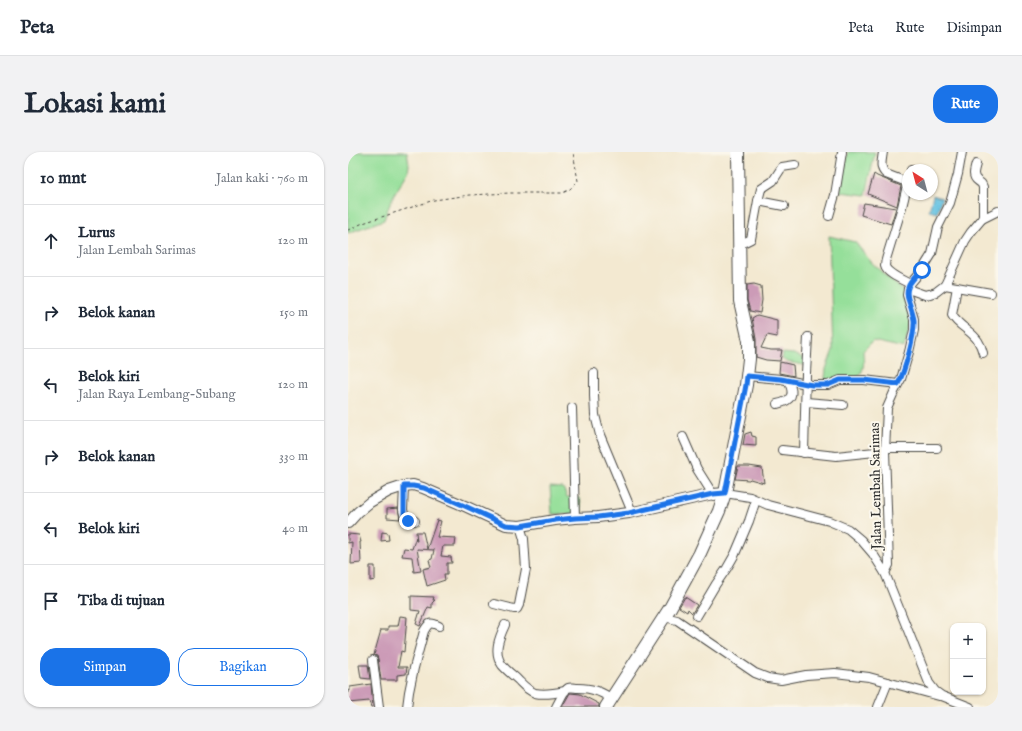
<!DOCTYPE html>
<html lang="id">
<head>
<meta charset="utf-8">
<style>
	body { margin:0; font-family:"IM FELL English",serif; background:#f2f2f3; color:#1f2937 }
	.controls { position:absolute; right:12px; bottom:12px; display:grid; overflow:hidden; border-radius:8px; box-shadow:0 1px 3px #0004 }
	.controls button { width:36px; height:36px; display:grid; place-items:center; padding:0; border:0; border-bottom:1px solid #e0e1e3; background:#fff; color:#1f2937; font:20px sans-serif }
	.compass { position:absolute; left:554px; top:12px; width:36px; height:36px; border-radius:50%; background:#fff; box-shadow:0 1px 3px #0004; rotate:324deg }
	.stop { position:absolute; width:12px; height:12px; margin:-9px; border:3px solid #1a73e8; border-radius:50%; background:#fff }
	.stop.end { background:#1a73e8; border-color:#fff; box-shadow:0 1px 4px #0008 }
	.list { margin:0; padding:0; list-style:none }
	h2 { display:flex; justify-content:space-between; align-items:center; height:52px; margin:0; padding:0 16px; font-size:17px }
	h2 small { font-size:13px; font-weight:400; color:#747a83 }
	.list li { display:grid; grid-template-columns:26px 1fr auto; gap:12px; align-items:center; box-sizing:border-box; height:72px; padding:0 16px; border-top:1px solid #e0e1e3 }
	.list b { display:block; font-size:15px; white-space:nowrap }
	.list p { margin:0; font-size:13px; white-space:nowrap; color:#747a83 }
	.list em { font-size:13px; font-style:normal; color:#747a83 }
	.actions { display:flex; gap:8px; padding:12px 16px }
	.actions a { flex:1; padding:9px 0; border:1px solid #1a73e8; border-radius:16px; text-align:center; font-size:14px; color:#1a73e8 }
	.actions .main { background:#1a73e8; color:#fff }
	.icon { flex:none; width:22px; height:22px; fill:none; stroke:currentColor; stroke-width:2; stroke-linecap:round; stroke-linejoin:round }
	.map { position:relative; flex:none; width:650px; height:555px; overflow:hidden; border-radius:16px }
	header { display:flex; align-items:center; gap:24px; box-sizing:border-box; height:56px; padding:0 20px; background:#fff; border-bottom:1px solid #e0e1e3 }
	header strong { font-size:19px }
	nav { display:flex; gap:22px; margin-inline-start:auto; font-size:14px }
	.intro { display:flex; align-items:center; justify-content:space-between; box-sizing:border-box; height:96px; padding:0 24px }
	h1 { margin:0; font-size:28px }
	.button { padding:10px 18px; border-radius:16px; background:#1a73e8; color:#fff; font-size:14px; font-weight:700 }
	main { display:flex; gap:24px; padding:0 24px }
	aside { flex:1; background:#fff; border-radius:16px; box-shadow:0 1px 3px #0004 }
	.map>svg:first-child { display:block }
	.green { fill:#95df9a; stroke:#608562 }
	.water { fill:#63c1e1; stroke:#477686 }
	.building { fill:#cc9bb7 }
	.lines { fill:none; stroke-linecap:round; stroke-linejoin:round }
	.minor-casing { stroke:#494844; stroke-width:10 }
	.tertiary-casing { stroke:#494844; stroke-width:12 }
	.primary-casing { stroke:#494844; stroke-width:14 }
	.path { stroke:#494844; stroke-width:1; stroke-dasharray:3 3; stroke-linecap:butt }
	.minor { stroke:#fff; stroke-width:8 }
	.tertiary { stroke:#fff; stroke-width:10 }
	.primary { stroke:#fff; stroke-width:12 }
	.route { stroke:#1a73e8; stroke-width:5 }
	.labels { text-anchor:middle; stroke-width:4; stroke-linejoin:round; paint-order:stroke }
	.street-label { font-size:14px; fill:#2b2b2b; stroke:#fbf7ec }
</style>
</head>
<body>
<header>
<strong>Peta</strong>
<nav><a>Peta</a><a>Rute</a><a>Disimpan</a></nav>
</header>
<div class="intro"><h1>Lokasi kami</h1><a class="button">Rute</a></div>
<main>
<aside>
<h2>10 mnt<small>Jalan kaki · 760 m</small></h2>
<ul class="list">
<li><svg class="icon" aria-label="ahead" viewBox="0 0 24 24"><path d="M12 20V5M6 11l6-6 6 6"/></svg><div><b>Lurus</b><p>Jalan Lembah Sarimas</p></div><em>120 m</em></li>
<li><svg class="icon" aria-label="right" viewBox="0 0 24 24"><path d="M7 20v-9h11M14 6l5 5-5 5"/></svg><div><b>Belok kanan</b></div><em>150 m</em></li>
<li><svg class="icon" aria-label="left" viewBox="0 0 24 24"><path d="M17 20v-9H6M10 6l-5 5 5 5"/></svg><div><b>Belok kiri</b><p>Jalan Raya Lembang-Subang</p></div><em>120 m</em></li>
<li><svg class="icon" aria-label="right" viewBox="0 0 24 24"><path d="M7 20v-9h11M14 6l5 5-5 5"/></svg><div><b>Belok kanan</b></div><em>330 m</em></li>
<li><svg class="icon" aria-label="left" viewBox="0 0 24 24"><path d="M17 20v-9H6M10 6l-5 5 5 5"/></svg><div><b>Belok kiri</b></div><em>40 m</em></li>
<li><svg class="icon" aria-label="arrive" viewBox="0 0 24 24"><path d="M6 21V4h12l-3 4 3 4H6"/></svg><div><b>Tiba di tujuan</b></div></li>
</ul>
<div class="actions"><a class="main">Simpan</a><a>Bagikan</a></div>
</aside>
<div class="map">
<svg width="650" height="555" viewBox="0 0 650 555">
	<rect width="100%" height="100%" fill="#fbf7ec"/>
	<filter id="ink" filterUnits="userSpaceOnUse"><feTurbulence type="fractalNoise" baseFrequency=".025" numOctaves="2"/><feDisplacementMap in="SourceGraphic" scale="8" xChannelSelector="R" yChannelSelector="G"/><feConvolveMatrix kernelMatrix="1 2 1 2 8 2 1 2 1" color-interpolation-filters="sRGB"/></filter>
	<filter id="wash" filterUnits="userSpaceOnUse"><feTurbulence type="fractalNoise" baseFrequency=".012" numOctaves="4" result="noise"/><feDisplacementMap in="SourceGraphic" scale="16" xChannelSelector="R" yChannelSelector="G"/><feGaussianBlur stdDeviation="0.9" result="paint"/><feColorMatrix in="noise" values="0 0 0 0 0 0 0 0 0 0 0 0 0 0 0 0 0 1.4 0 .05"/><feComposite in="paint" operator="in"/></filter>
	<g filter="url(#wash)">
		<rect width="100%" height="100%" fill="#f3e9d1"/>
		<g class="green">
			<polygon points="0,0 59,0 61,13 60,20 46,43 39,59 36,68 0,81"/>
			<polygon points="500,0 527,0 518,43 492,40"/>
			<path d="M481,84L507,90L524,111L539,125L557,140L563,171L556,196L525,189L515,199C516,215 517,218 506,230L478,229L477,226L478,217L485,198Z"/>
			<polygon points="435,201 446,202 458,207 456,213 439,210 434,207"/>
			<polygon points="202,335 215,336 219,345 232,346 234,362 204,362"/>
		</g>
		<polygon class="water" points="585,43 594,46 589,61 581,59"/>
		<g id="blocks">
			<g class="building">
				<polygon points="526,22 529,24 553,34 549,54 520,42"/>
				<polygon points="516,51 548,56 543,72 513,63"/>
				<polygon points="406,132 413,134 414,148 412,161 402,159 399,148 399,133"/>
				<polygon points="409,163 429,168 429,185 419,183 413,196 423,198 434,198 432,209 418,208 408,205 408,187 404,166"/>
				<polygon points="432,210 445,213 446,224 431,221"/>
				<polygon points="403,280 404,284 408,285 408,294 395,293 397,282"/>
				<polygon points="390,314 401,314 414,316 416,331 402,327 401,328 387,327"/>
				<polygon points="50,356 52,367 39,366 39,357"/>
				<polygon points="89,368 93,369 89,385 108,386 107,394 95,394 93,404 103,405 104,411 99,411 99,422 96,422 97,428 79,434 75,417 83,415 81,408 84,407 86,398 69,397 73,419 66,420 64,405 54,404 56,396 64,397 68,385 68,389 69,389 68,380 75,380 79,397"/>
				<polygon points="34,380 40,381 41,388 33,389"/>
				<polygon points="0,382 11,383 13,390 12,390 13,411 3,412 4,390 0,391"/>
				<polygon points="22,414 27,414 27,428 22,429"/>
				<polygon points="63,444 86,445 85,448 87,448 84,451 84,456 80,455 72,474 68,472 72,459 63,458"/>
				<polygon points="337,445 349,453 344,461 340,457 339,460 331,455"/>
				<polygon points="52,464 59,465 56,500 53,499 50,515 59,515 58,522 49,523 49,528 33,528 30,507 29,504 26,503 33,478 40,478 40,474 50,474"/>
				<polygon points="11,513 20,513 22,527 13,526"/>
				<polygon points="23,532 25,555 23,555 21,549 0,551 0,538 2,539 2,535"/>
				<polygon points="222,541 232,542 251,552 251,555 214,555"/>
			</g>
		</g>
	</g>
	<g filter="url(#ink)">
		<use href="#blocks" fill-opacity="0" stroke="#494844" stroke-width="1"/>
		<g class="lines">
			<g class="minor-casing">
				<g id="minor">
					<path d="M535,0C534,8 531,16 538,22L556,29L558,31L559,34L554,55L539,104C538,107 537,111 537,114C539,122 555,128 562,132"/>
					<polyline points="563,18 564,18"/>
					<polyline points="410,49 413,37 425,29 434,15 447,13"/>
					<polyline points="481,64 487,43 494,0"/>
					<polyline points="634,67 650,59"/>
					<polyline points="391,90 397,90 403,87 410,49 436,54"/>
					<polyline points="597,133 643,141"/>
					<path d="M609,135L604,163C610,174 623,178 630,189C632,192 634,197 635,201"/>
					<path d="M560,137L577,143L582,142L588,140L597,133L617,89L623,80L634,67L635,64V35C632,29 635,33 630,29C624,25 626,19 628,12"/>
					<polyline points="246,221 246,244 247,263 252,283 284,360"/>
					<polyline points="399,224 433,227 464,233 480,233 492,228 516,228 550,232"/>
					<polyline points="458,250 495,253"/>
					<path d="M429,252C444,249 447,242 440,229"/>
					<polyline points="224,256 227,366"/>
					<polyline points="335,285 349,317 366,344"/>
					<polyline points="538,296 589,296"/>
					<polyline points="434,298 488,304 537,299"/>
					<polyline points="456,301 458,221 460,185"/>
					<polyline points="56,334 55,358 57,366 60,369 67,369"/>
					<polyline points="377,341 402,345 420,353 481,369 500,377 513,388 525,402 537,421 581,531 587,539 594,544 622,555"/>
					<polyline points="537,421 541,413 537,299 539,256 547,238 553,227 561,200 566,178 566,167 559,143 560,137 562,132 574,118 584,102 590,75 602,51 610,22 614,0"/>
					<polyline points="146,452 166,457 169,457 171,453 178,417 176,387 172,374"/>
					<polyline points="349,464 368,432 379,416 387,402 401,369 408,348"/>
					<polyline points="316,465 329,468 407,521 420,526 433,528 458,523 487,521 521,525 591,544"/>
					<path d="M157,473C151,486 145,500 154,513C159,519 165,523 170,528C175,533 179,538 187,541C196,543 208,541 217,539"/>
					<polyline points="25,508 31,555"/>
					<path d="M59,555L61,540L66,516L76,479C81,470 83,470 91,474"/>
					<path d="M208,555C211,550 216,538 220,536C223,535 227,536 230,536C244,536 251,539 263,546"/>
					<polyline points="530,555 540,530"/>
				</g>
			</g>
			<g class="tertiary-casing">
				<polyline id="tertiary" points="0,371 10,360 22,350 41,339 56,334 65,333 75,336 119,355 158,373 172,374 207,368 227,366 250,365 281,361 365,342 377,341"/>
			</g>
			<g class="primary-casing">
				<polyline id="primary" points="258,555 322,456 352,401 371,359 377,341 398,233 401,207 401,189 392,149 390,0"/>
			</g>
			<polyline class="path" points="0,78 15,71 86,48 122,43 162,41 215,41 222,37 230,29 225,0"/>
			<use href="#minor" class="minor"/>
			<use href="#tertiary" class="tertiary"/>
			<use href="#primary" class="primary"/>
		</g>
	</g>
	<g class="lines" filter="url(#ink)">
		<path class="route" d="M60,369L57,366L56,362V334H65L76,336L119,355L158,373L172,374L207,368L227,366L250,365L281,361L365,342L377,341L398,233L399,224L433,227L464,233H480L492,228H516L550,232C557,219 567,183 566,168C565,162 563,156 561,150C555,135 564,128 574,118"/>
	</g>
	<g class="labels">
		<g class="street-label">
			<text transform="translate(527 334) rotate(-91)" y="5">Jalan Lembah Sarimas</text>
		</g>
	</g>
</svg>
<div class="controls">
<button>+</button>
<button>−</button>
</div>
<svg class="compass" viewBox="-18 -18 36 36"><path d="M0-13l5 13h-10z" fill="#e53935"/><path d="M0 13l5-13h-10z" fill="#747a83"/></svg>
<div class="stop" style="left:574px;top:118px"></div>
<div class="stop end" style="left:60px;top:369px"></div>
</div>
</main>
</body>
</html>
